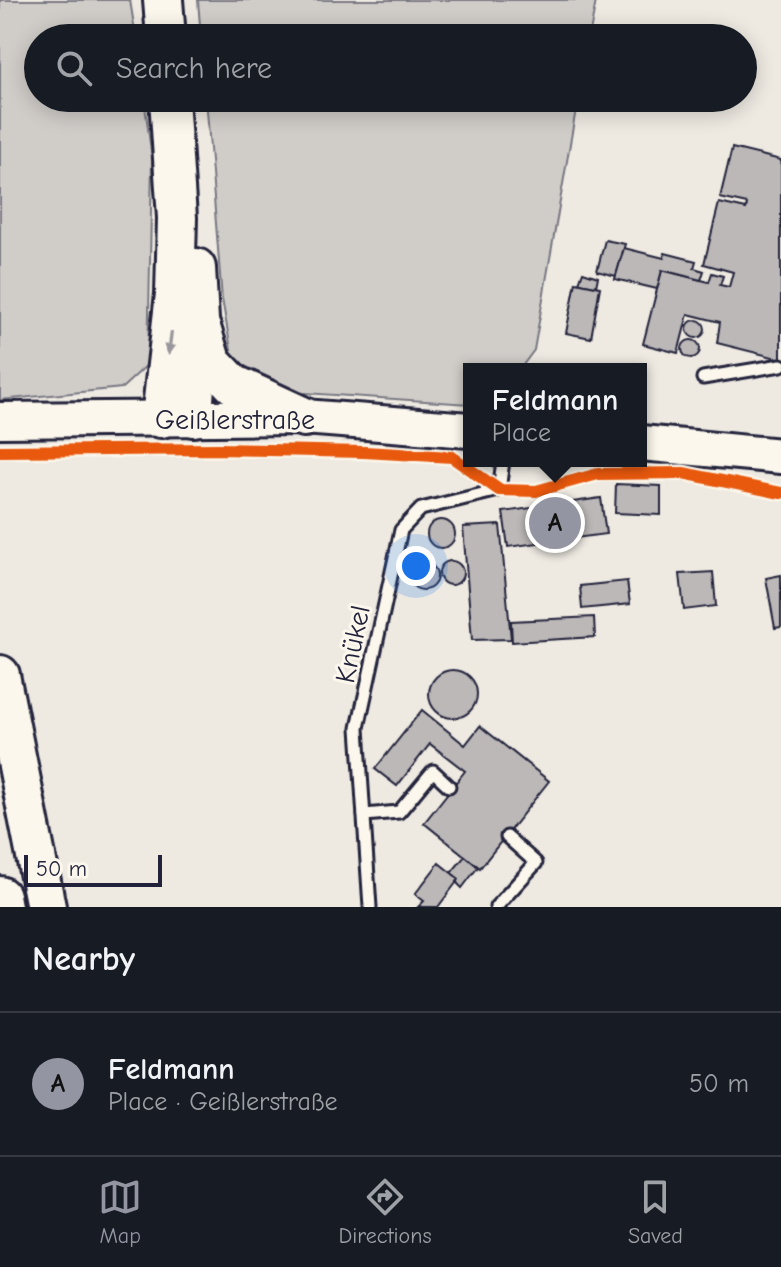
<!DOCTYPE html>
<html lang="en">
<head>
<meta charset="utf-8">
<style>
	body { margin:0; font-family:"Comic Neue",sans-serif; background:#242831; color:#f1f3f6 }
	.scale { position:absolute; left:24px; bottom:20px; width:138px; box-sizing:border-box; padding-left:8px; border:4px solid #22223b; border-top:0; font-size:22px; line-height:28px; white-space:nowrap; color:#22223b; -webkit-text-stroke:6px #fbf7ec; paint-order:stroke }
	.you { position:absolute; left:416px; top:566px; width:28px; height:28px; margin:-20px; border:6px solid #fff; border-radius:50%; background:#1a73e8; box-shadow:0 0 0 12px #1a73e833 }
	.badge { display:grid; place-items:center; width:52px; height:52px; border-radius:50%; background:#9495a2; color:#111; font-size:26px; font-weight:700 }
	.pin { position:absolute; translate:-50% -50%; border:4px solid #fff; box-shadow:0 2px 8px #0006 }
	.popup { position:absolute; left:463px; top:363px; width:184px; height:104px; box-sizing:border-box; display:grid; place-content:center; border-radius:0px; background:#171b24; filter:drop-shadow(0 2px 6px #0005); font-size:26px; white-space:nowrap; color:#9ea1a6 }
	.popup b { font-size:30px; color:#f1f3f6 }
	.popup::after { content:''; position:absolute; left:50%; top:100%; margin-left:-16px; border:16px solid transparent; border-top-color:#171b24 }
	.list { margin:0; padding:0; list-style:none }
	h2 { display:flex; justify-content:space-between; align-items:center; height:104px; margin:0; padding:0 32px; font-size:34px }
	h2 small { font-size:26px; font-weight:400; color:#9ea1a6 }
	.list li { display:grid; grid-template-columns:52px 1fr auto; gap:24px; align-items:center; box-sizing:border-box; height:144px; padding:0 32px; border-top:2px solid #363941 }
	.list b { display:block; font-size:30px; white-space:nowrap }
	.list p { margin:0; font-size:26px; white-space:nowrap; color:#9ea1a6 }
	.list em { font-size:26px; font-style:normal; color:#9ea1a6 }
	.icon { flex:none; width:44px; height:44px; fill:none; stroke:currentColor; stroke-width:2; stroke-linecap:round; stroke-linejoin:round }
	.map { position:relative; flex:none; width:781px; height:907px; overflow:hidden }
	.search { position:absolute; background:#171b24; box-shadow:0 4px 20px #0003; left:24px; right:24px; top:24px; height:88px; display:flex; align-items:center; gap:20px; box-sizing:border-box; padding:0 28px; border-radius:44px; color:#9ea1a6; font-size:30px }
	.sheet { height:248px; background:#171b24 }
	nav { display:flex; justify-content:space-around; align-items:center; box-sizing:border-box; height:112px; border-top:2px solid #363941; background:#171b24; font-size:22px; color:#9ea1a6 }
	nav a { display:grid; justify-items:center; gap:4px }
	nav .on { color:#9495a2 }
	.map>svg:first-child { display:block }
	.green { fill:#d0cdc9; stroke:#797882; stroke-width:2 }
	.building { fill:#bcb8b8; stroke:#22223b; stroke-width:2 }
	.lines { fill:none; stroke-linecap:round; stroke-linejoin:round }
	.service-casing { stroke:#22223b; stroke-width:17 }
	.primary-casing { stroke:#22223b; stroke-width:40 }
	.motorway-casing { stroke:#22223b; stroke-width:44 }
	.service { stroke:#fbf7ec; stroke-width:11 }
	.primary { stroke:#fbf7ec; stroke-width:34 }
	.motorway { stroke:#fbf7ec; stroke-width:38 }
	.cycleway-casing { stroke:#fbf7ec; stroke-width:17 }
	.cycleway { stroke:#e8590c; stroke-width:12 }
	.oneway { fill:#99979c }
	.labels { text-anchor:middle; stroke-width:6; stroke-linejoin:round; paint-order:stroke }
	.street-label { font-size:28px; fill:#22223b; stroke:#fbf7ec }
</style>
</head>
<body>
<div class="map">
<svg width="781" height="907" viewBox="0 0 781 907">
	<rect width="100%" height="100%" fill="#eeeae2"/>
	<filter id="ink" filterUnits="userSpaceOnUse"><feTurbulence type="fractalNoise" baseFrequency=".0125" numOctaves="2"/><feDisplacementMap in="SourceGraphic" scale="16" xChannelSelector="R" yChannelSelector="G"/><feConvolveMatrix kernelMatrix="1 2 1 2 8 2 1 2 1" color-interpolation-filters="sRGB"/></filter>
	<g filter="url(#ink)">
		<g class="green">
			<polygon points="0,0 130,0 136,38 38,38 38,98 144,98 152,159 148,364 122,388 0,400"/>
			<polygon points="198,0 595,0 596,1 589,38 201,38"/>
			<polygon points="206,98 578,98 534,350 520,369 469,369 469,404 290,392 262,387 232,355 222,299"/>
		</g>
		<g class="building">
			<polygon points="732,148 781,160 781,359 717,343 720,322 688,314 678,353 643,344 662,270 709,282 712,273 723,276 720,285 729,287 733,272 704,264 719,203 746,209 747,204 720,198"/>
			<polygon points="605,240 625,244 616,276 597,271"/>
			<polygon points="624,248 664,258 665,253 696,261 694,268 704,271 701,280 662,270 657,289 615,279"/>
			<polygon points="583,272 598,277 596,286 579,283"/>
			<polygon points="576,282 600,287 591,338 566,333"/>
			<circle cx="696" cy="329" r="9"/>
			<circle cx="691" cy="349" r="9"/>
			<polygon points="616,484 661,486 661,515 615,513"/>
			<polygon points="601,498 606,534 508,547 503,512"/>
			<circle cx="441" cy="534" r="14"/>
			<polygon points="500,525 511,639 472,640 463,527"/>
			<circle cx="451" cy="573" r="12"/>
			<circle cx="423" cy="576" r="14"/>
			<polygon points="713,572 716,606 684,610 680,574"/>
			<polygon points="781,575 781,627 775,628 766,578"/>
			<polygon points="627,581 630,604 582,609 580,586"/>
			<polygon points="594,617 595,637 512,642 511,621"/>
			<circle cx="453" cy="694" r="24"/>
			<polygon points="422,710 465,745 480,726 549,781 480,868 424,823 465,771 430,744 397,786 375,769"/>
			<polygon points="465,856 478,867 462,888 457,883 459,879 451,873"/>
			<polygon points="439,863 459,879 438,907 418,907 424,901 415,894"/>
		</g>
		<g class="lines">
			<g class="service-casing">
				<g id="service">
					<polyline points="703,378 781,365"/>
					<polyline points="364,815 399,812 433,771 449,786"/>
					<polyline points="370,907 358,728 401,530 421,509 499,490 503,461"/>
					<polyline points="496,907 536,863 507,837"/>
				</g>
			</g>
			<g class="primary-casing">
				<g id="primary">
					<polyline points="0,420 304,417 469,430"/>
					<polyline points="641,443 781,456"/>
				</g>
			</g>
			<g class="motorway-casing">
				<g id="motorway">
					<polyline points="163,0 166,38"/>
					<polyline points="201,328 211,361 233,384 304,417"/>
					<polyline points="193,417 199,320 196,268"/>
					<polyline points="161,418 175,294 177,218 169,98"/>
					<polyline points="0,675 46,907"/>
					<polyline points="0,896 2,907"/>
				</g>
			</g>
			<use href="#service" class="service"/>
			<use href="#primary" class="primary"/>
			<use href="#motorway" class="motorway"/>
			<g class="cycleway-casing">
				<polyline id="cycleway" points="0,451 218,449 364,452 452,457 499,490 536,491 598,474 683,473 781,493"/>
			</g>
			<use href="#cycleway" class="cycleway"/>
		</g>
		<defs><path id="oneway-solid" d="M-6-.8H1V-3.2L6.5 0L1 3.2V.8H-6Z" transform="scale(2)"/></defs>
		<use class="oneway" href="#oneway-solid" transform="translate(170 343) rotate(97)"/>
	</g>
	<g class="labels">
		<g class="street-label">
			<text x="235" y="429">Geißlerstraße</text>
			<text transform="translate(352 644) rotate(-78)" y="10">Knükel</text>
		</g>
	</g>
</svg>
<div class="scale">50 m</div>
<div class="you"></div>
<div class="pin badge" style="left:555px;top:523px">A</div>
<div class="popup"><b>Feldmann</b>Place</div>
<div class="search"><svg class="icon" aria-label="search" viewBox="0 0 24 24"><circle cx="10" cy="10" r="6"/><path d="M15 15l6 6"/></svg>Search here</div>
</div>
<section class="sheet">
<h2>Nearby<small></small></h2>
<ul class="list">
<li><span class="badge">A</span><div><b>Feldmann</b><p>Place · Geißlerstraße</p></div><em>50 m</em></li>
</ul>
</section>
<nav>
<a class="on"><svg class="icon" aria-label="map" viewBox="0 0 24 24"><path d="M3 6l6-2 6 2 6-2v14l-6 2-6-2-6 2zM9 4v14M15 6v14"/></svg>Map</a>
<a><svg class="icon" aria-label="directions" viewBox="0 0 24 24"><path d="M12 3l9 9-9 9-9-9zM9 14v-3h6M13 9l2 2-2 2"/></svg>Directions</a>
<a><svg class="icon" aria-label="saved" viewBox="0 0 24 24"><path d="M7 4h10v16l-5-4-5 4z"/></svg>Saved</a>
</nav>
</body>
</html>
